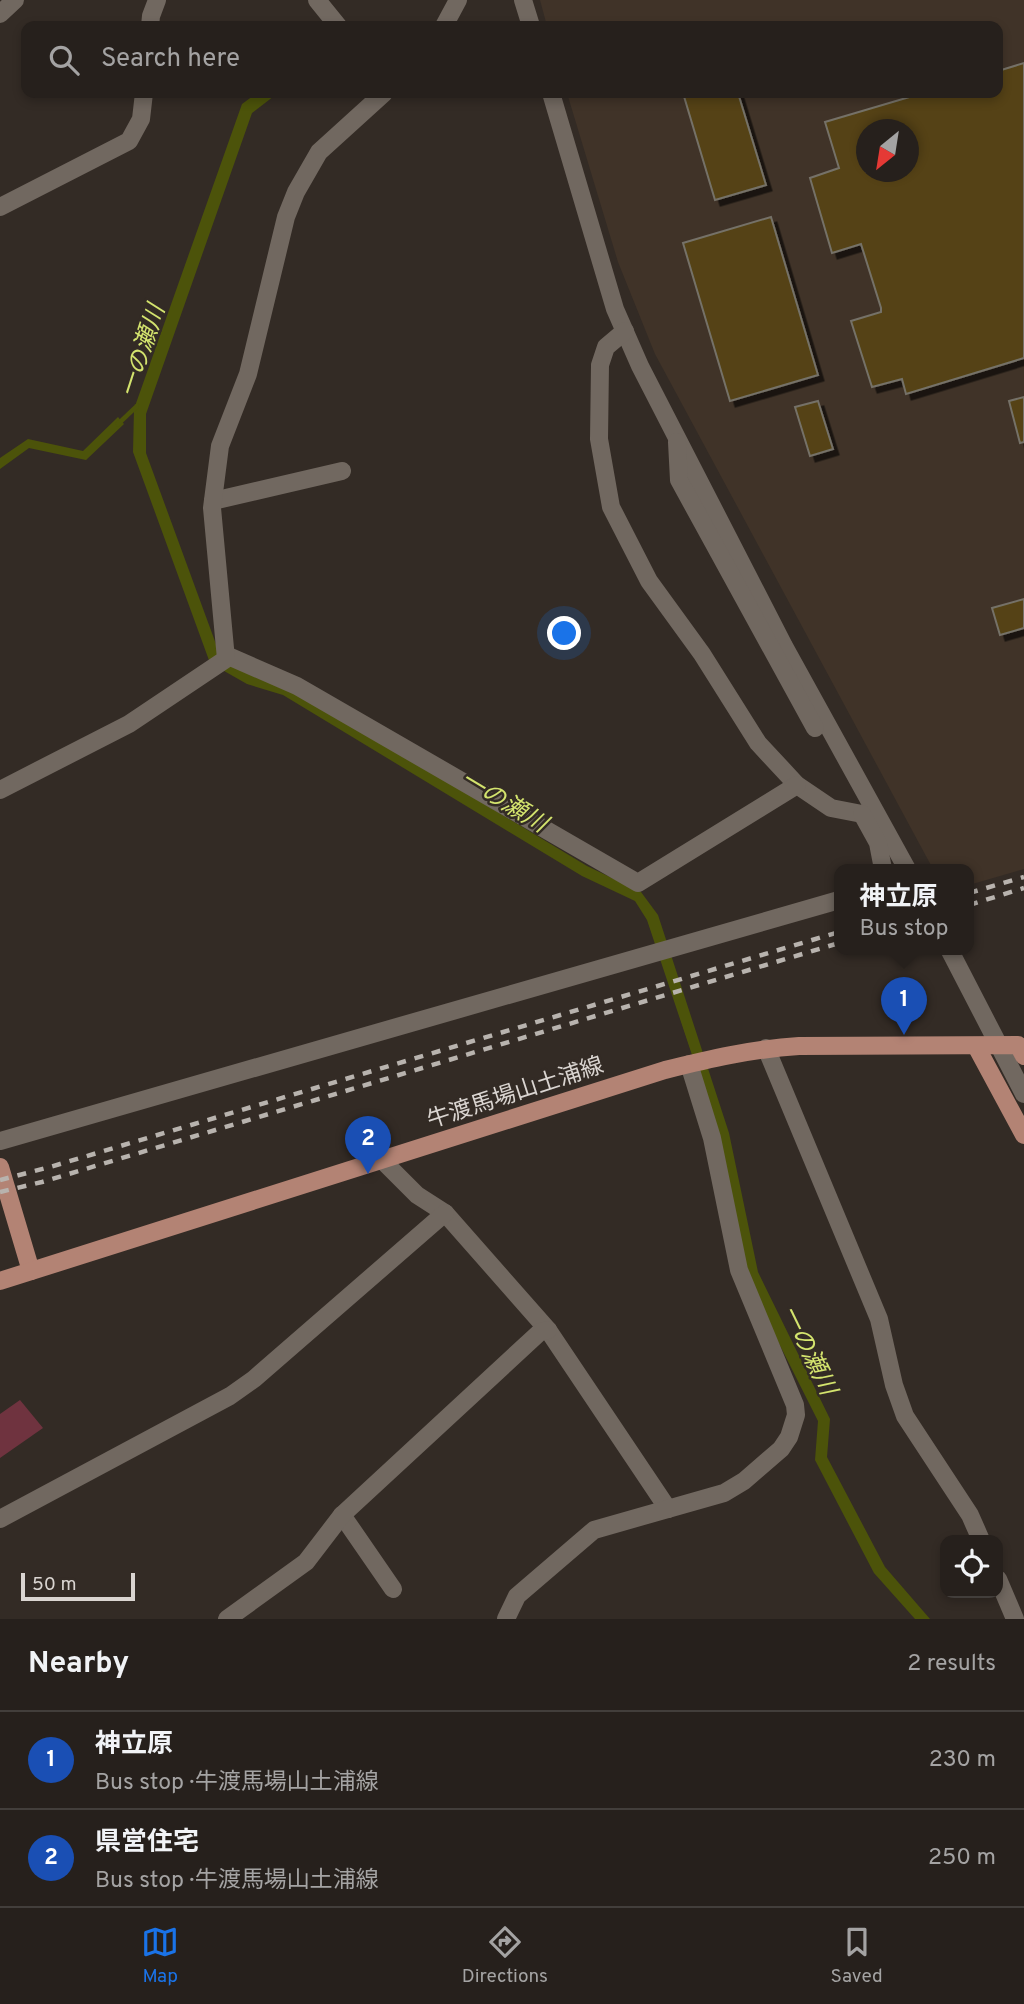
<!DOCTYPE html>
<html lang="en">
<head>
<meta charset="utf-8">
<style>
	body { margin:0; font-family:Overpass,"Noto Sans JP",sans-serif; background:#322d29; color:#f1f3f6 }
	.controls { position:absolute; right:21px; bottom:21px; display:grid; overflow:hidden; border-radius:14px; box-shadow:0 4px 10px #0003 }
	.controls button { width:63px; height:63px; display:grid; place-items:center; padding:0; border:0; border-bottom:2px solid #423e3b; background:#26201c; color:#f1f3f6; font:35px sans-serif }
	.compass { position:absolute; left:856px; top:119px; width:63px; height:63px; border-radius:50%; background:#26201c; box-shadow:0 4px 10px #0003; rotate:210deg }
	.scale { position:absolute; left:21px; bottom:18px; width:114px; box-sizing:border-box; padding-left:7px; border:4px solid #dad5d1; border-top:0; font-size:19px; line-height:24px; white-space:nowrap; color:#dad5d1; -webkit-text-stroke:5px #332b25; paint-order:stroke }
	.you { position:absolute; left:565px; top:634px; width:24px; height:24px; margin:-18px; border:5px solid #fff; border-radius:50%; background:#1a73e8; box-shadow:0 0 0 10px #1a73e833 }
	.badge { display:grid; place-items:center; width:46px; height:46px; border-radius:50%; background:#1a73e8; color:#fff; font-size:23px; font-weight:700 }
	.pin { position:absolute; translate:-50% -58px; filter:drop-shadow(0 2px 4px #0008) }
	.pin::after { content:''; position:absolute; top:37px; width:24px; height:21px; background:inherit; clip-path:polygon(0 0,100% 0,50% 100%) }
	.popup { position:absolute; left:834px; top:864px; width:140px; height:91px; box-sizing:border-box; display:grid; place-content:center; border-radius:14px; background:#26201c; filter:drop-shadow(0 2px 5px #0005); font-size:23px; white-space:nowrap; color:#a4a3a3 }
	.popup b { font-size:26px; color:#f1f3f6 }
	.popup::after { content:''; position:absolute; left:50%; top:100%; margin-left:-14px; border:14px solid transparent; border-top-color:#26201c }
	.list { margin:0; padding:0; list-style:none }
	h2 { display:flex; justify-content:space-between; align-items:center; height:91px; margin:0; padding:0 28px; font-size:30px }
	h2 small { font-size:23px; font-weight:400; color:#a4a3a3 }
	.list li { display:grid; grid-template-columns:46px 1fr auto; gap:21px; align-items:center; box-sizing:border-box; height:98px; padding:0 28px; border-top:2px solid #423e3b }
	.list b { display:block; font-size:26px; white-space:nowrap }
	.list p { margin:0; font-size:23px; white-space:nowrap; color:#a4a3a3 }
	.list em { font-size:23px; font-style:normal; color:#a4a3a3 }
	.icon { flex:none; width:38px; height:38px; fill:none; stroke:currentColor; stroke-width:2; stroke-linecap:round; stroke-linejoin:round }
	.map { position:relative; flex:none; width:1024px; height:1619px; overflow:hidden }
	.search { position:absolute; background:#26201c; box-shadow:0 4px 10px #0003; left:21px; right:21px; top:21px; height:77px; display:flex; align-items:center; gap:18px; box-sizing:border-box; padding:0 24px; border-radius:14px; color:#a4a3a3; font-size:26px }
	.sheet { height:287px; background:#26201c }
	nav { display:flex; justify-content:space-around; align-items:center; box-sizing:border-box; height:98px; border-top:2px solid #423e3b; background:#26201c; font-size:19px; color:#a4a3a3 }
	nav a { display:grid; justify-items:center; gap:4px }
	nav .on { color:#1a73e8 }
	.map>svg:first-child { display:block }
	.built { fill:#403328; fill-rule:evenodd }
	.green { fill:#6f333f }
	.water { fill:#4c530a }
	.lines { fill:none; stroke-linecap:round; stroke-linejoin:round }
	.stream { stroke:#4c530a; stroke-width:4.5 }
	.building { fill:#544313; stroke:#757167; stroke-width:2; fill-rule:evenodd; filter:url(#shadow) }
	.minor { stroke:#716860; stroke-width:18 }
	.major { stroke:#b38374; stroke-width:18 }
	.rail { stroke:#b8b3ae; stroke-width:4.5; stroke-dasharray:9 9; stroke-linecap:butt }
	.labels { text-anchor:middle; stroke-width:5; stroke-linejoin:round; paint-order:stroke }
	.street-label { font-size:23px; fill:#dad5d1; stroke:#332b25 }
	.water-label { font-size:24px; font-style:italic; fill:#d4e46e; stroke:#332b25 }
</style>
</head>
<body>
<div class="map">
<svg width="1024" height="1619" viewBox="0 0 1024 1619">
	<defs>
		<filter id="shadow"><feDropShadow dx="5.5" dy="5.5" stdDeviation="0" flood-color="#0009"/></filter>
	</defs>
	<rect width="100%" height="100%" fill="#332b25"/>
	<path class="built" d="M540,0H1024V869L969,885V869H933L655,354L618,262L567,93H998V26H547ZM866,130H908V172H866Z"/>
	<polygon class="green" points="20,1400 43,1428 0,1458 0,1414"/>
	<g class="water">
		<polygon points="257,93 278,93 252,113 146,414 146,453 220,655 287,685 587,866 641,892 658,915 729,1133 758,1272 830,1419 827,1457 885,1567 930,1619 915,1619 874,1573 815,1460 818,1421 745,1276 698,1073 647,920 635,901 582,876 283,695 247,684 210,663 133,452 134,409 242,104"/>
		<polygon points="118,417 124,424 86,460 29,448 0,469 0,458 28,439 83,451"/>
	</g>
	<g class="lines">
		<polyline class="stream" points="118,424 137,406"/>
	</g>
	<g class="building">
		<path d="M1024,63V358L906,394L902,379L872,387L851,321L881,312V308L861,244L832,253L810,178L839,168L825,122L923,93H998V71ZM866,130H908V172H866Z"/>
		<polygon points="683,93 738,93 766,185 715,200"/>
		<polygon points="771,217 818,375 730,401 683,243"/>
		<polygon points="1024,397 1024,442 1020,443 1009,401"/>
		<polygon points="818,401 833,449 810,456 795,407"/>
		<polygon points="1024,599 1024,628 1000,635 992,608"/>
	</g>
	<g class="lines">
		<g class="minor">
			<polyline points="317,0 338,26"/>
			<polyline points="523,0 531,26"/>
			<polyline points="0,14 15,0"/>
			<polyline points="150,26 151,16 157,0"/>
			<polyline points="444,26 458,0"/>
			<polyline points="551,93 615,309 640,366 784,646 907,869"/>
			<polyline points="0,207 129,141 141,119 144,93"/>
			<polyline points="625,331 606,347 600,365 599,439 611,507 649,581 702,654 758,743 797,785 831,808 862,814"/>
			<polyline points="677,442 679,480 815,728"/>
			<polyline points="213,501 342,471"/>
			<polyline points="226,655 297,686 638,883 797,785"/>
			<polyline points="0,790 129,724 226,659 212,508 220,446 248,374 286,217 296,192 319,152 384,93"/>
			<polyline points="862,814 878,843 883,869"/>
			<polyline points="949,949 1024,1094"/>
			<polyline points="766,1048 879,1319 894,1385 905,1416 970,1515 981,1540"/>
			<polyline points="0,1141 839,900"/>
			<polyline points="383,1161 417,1195 445,1213 548,1330 668,1509"/>
			<polyline points="342,1515 393,1589"/>
			<polyline points="0,1519 230,1396 254,1379 445,1213"/>
			<polyline points="998,1579 1015,1619"/>
			<polyline points="227,1619 306,1562 342,1515 540,1332 548,1330"/>
			<polyline points="506,1619 517,1596 594,1530 724,1493 744,1481 781,1449 789,1437 796,1415 795,1405 739,1270 712,1138 689,1064"/>
		</g>
		<g class="major">
			<polyline points="976,1046 1024,1135"/>
			<polyline points="0,1167 31,1271"/>
			<path d="M0,1281L665,1070C709,1059 752,1049 799,1046L1018,1045L1024,1056"/>
		</g>
		<g class="rail">
			<polyline points="969,893 1024,877"/>
			<polyline points="969,905 1024,888"/>
			<polyline points="0,1180 50,1167 839,932"/>
			<polyline points="0,1192 42,1182 839,943"/>
		</g>
	</g>
	<g class="labels">
		<g class="street-label">
			<text transform="translate(515 1092) rotate(-18)" y="8">牛渡馬場山土浦線</text>
		</g>
		<g class="water-label">
			<text transform="translate(142 351) rotate(-72)" y="8">一の瀬川</text>
			<text transform="translate(504 801) rotate(31)" y="8">一の瀬川</text>
			<text transform="translate(809 1350) rotate(64)" y="8">一の瀬川</text>
		</g>
	</g>
</svg>
<div class="controls">
<button><svg class="icon" aria-label="locate" viewBox="0 0 24 24"><circle cx="12" cy="12" r="6"/><path d="M12 2v4M12 18v4M2 12h4M18 12h4"/></svg></button>
</div>
<svg class="compass" viewBox="-18 -18 36 36"><path d="M0-13l5 13h-10z" fill="#e53935"/><path d="M0 13l5-13h-10z" fill="#a4a3a3"/></svg>
<div class="scale">50 m</div>
<div class="you"></div>
<div class="pin badge" style="left:904px;top:1035px;background:#1a4fb4">1</div>
<div class="popup"><b>神立原</b>Bus stop</div>
<div class="pin badge" style="left:368px;top:1174px;background:#1a4fb4">2</div>
<div class="search"><svg class="icon" aria-label="search" viewBox="0 0 24 24"><circle cx="10" cy="10" r="6"/><path d="M15 15l6 6"/></svg>Search here</div>
</div>
<section class="sheet">
<h2>Nearby<small>2 results</small></h2>
<ul class="list">
<li><span class="badge" style="background:#1a4fb4">1</span><div><b>神立原</b><p>Bus stop · 牛渡馬場山土浦線</p></div><em>230 m</em></li>
<li><span class="badge" style="background:#1a4fb4">2</span><div><b>県営住宅</b><p>Bus stop · 牛渡馬場山土浦線</p></div><em>250 m</em></li>
</ul>
</section>
<nav>
<a class="on"><svg class="icon" aria-label="map" viewBox="0 0 24 24"><path d="M3 6l6-2 6 2 6-2v14l-6 2-6-2-6 2zM9 4v14M15 6v14"/></svg>Map</a>
<a><svg class="icon" aria-label="directions" viewBox="0 0 24 24"><path d="M12 3l9 9-9 9-9-9zM9 14v-3h6M13 9l2 2-2 2"/></svg>Directions</a>
<a><svg class="icon" aria-label="saved" viewBox="0 0 24 24"><path d="M7 4h10v16l-5-4-5 4z"/></svg>Saved</a>
</nav>
</body>
</html>
